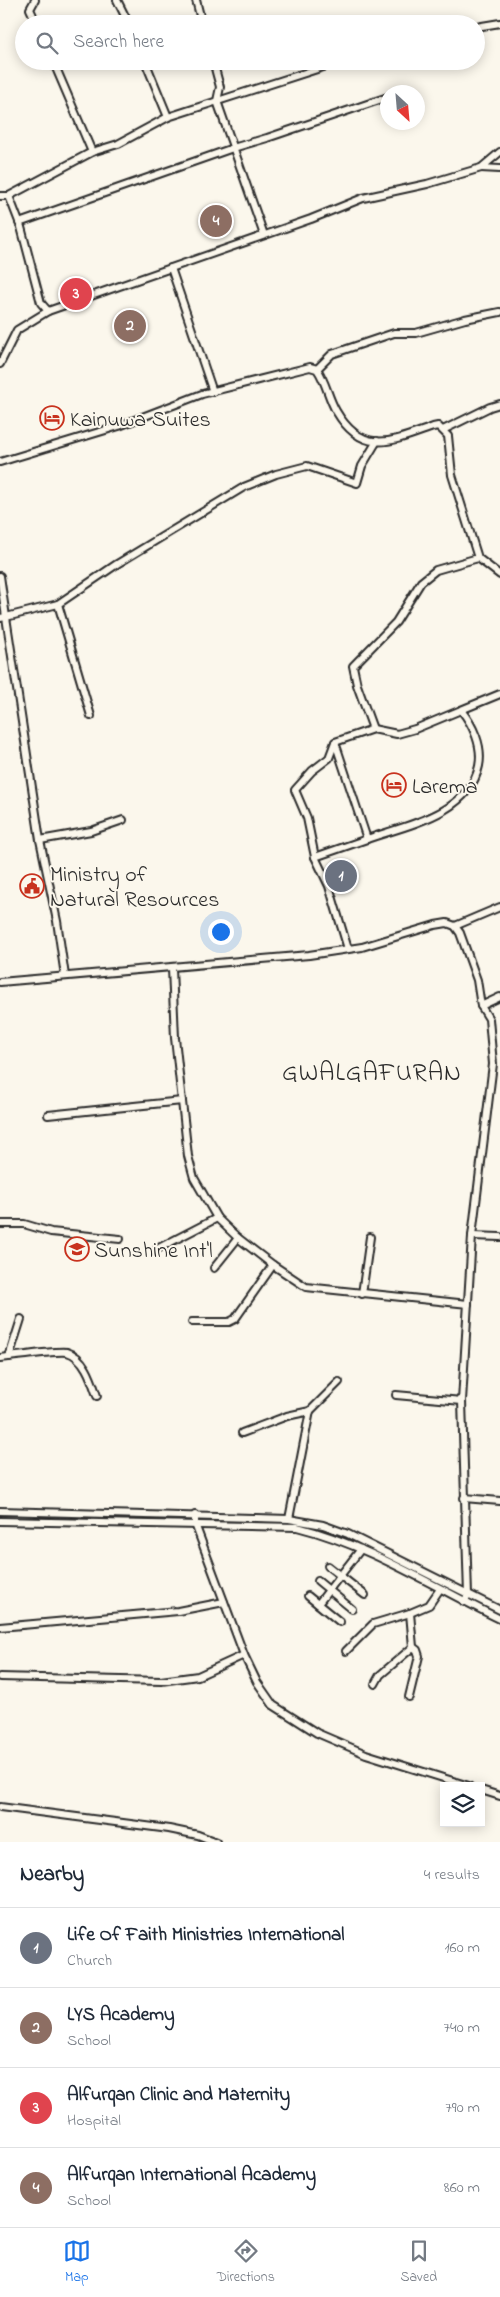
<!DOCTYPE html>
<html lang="en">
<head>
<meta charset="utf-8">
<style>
	body { margin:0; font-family:"Indie Flower",sans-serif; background:#f2f2f3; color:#1f2937 }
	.controls { position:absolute; right:15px; bottom:15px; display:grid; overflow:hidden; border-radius:0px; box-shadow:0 2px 12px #0003 }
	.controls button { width:45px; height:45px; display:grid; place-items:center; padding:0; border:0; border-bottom:1px solid #e0e1e3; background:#fff; color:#1f2937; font:25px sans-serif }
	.compass { position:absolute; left:380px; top:85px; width:45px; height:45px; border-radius:50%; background:#fff; box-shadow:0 2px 12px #0003; rotate:154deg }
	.you { position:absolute; left:220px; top:931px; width:18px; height:18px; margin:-12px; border:4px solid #fff; border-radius:50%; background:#1a73e8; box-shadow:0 0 0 8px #1a73e833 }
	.badge { display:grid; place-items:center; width:32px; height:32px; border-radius:50%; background:#1a73e8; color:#fff; font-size:16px; font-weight:700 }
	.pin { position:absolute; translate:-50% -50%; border:2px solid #fff; box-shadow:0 1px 5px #0006 }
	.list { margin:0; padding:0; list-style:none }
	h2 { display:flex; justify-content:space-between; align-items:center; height:65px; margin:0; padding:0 20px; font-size:21px }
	h2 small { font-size:16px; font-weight:400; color:#747a83 }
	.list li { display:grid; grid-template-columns:32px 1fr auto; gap:15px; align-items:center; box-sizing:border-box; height:80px; padding:0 20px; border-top:1px solid #e0e1e3 }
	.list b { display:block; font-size:19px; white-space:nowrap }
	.list p { margin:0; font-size:16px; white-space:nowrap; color:#747a83 }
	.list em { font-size:16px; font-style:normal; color:#747a83 }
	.icon { flex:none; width:28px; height:28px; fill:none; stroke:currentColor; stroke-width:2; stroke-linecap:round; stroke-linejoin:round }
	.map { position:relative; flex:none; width:500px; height:1842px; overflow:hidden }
	.search { position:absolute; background:#fff; box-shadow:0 2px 12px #0003; left:15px; right:15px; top:15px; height:55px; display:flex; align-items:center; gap:12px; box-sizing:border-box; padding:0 18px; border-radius:28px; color:#747a83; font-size:19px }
	.sheet { height:385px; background:#fff }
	nav { display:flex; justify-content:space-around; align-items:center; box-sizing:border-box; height:70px; border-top:1px solid #e0e1e3; background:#fff; font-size:14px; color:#747a83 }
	nav a { display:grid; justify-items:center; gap:2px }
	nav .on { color:#1a73e8 }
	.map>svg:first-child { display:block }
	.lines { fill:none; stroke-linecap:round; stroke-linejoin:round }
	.minor-casing { stroke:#2b2b2b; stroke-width:10 }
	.minor { stroke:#fbf7ec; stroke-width:6 }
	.labels { text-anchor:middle; stroke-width:4; stroke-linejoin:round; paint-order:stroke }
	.poi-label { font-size:22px; fill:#2b2b2b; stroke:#fbf7ec; text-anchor:start }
	.quarter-label { font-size:25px; letter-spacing:1px; fill:#2b2b2b; stroke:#fbf7ec }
</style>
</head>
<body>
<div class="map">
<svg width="500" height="1842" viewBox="0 0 500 1842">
	<rect width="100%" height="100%" fill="#fbf7ec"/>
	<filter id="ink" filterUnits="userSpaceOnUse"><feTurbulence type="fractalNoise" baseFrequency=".02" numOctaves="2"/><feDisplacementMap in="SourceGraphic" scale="10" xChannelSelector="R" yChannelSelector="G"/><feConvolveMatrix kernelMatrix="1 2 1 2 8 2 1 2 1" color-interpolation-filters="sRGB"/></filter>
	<g filter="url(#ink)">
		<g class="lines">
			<g class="minor-casing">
				<g id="minor">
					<polyline points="35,0 30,9 37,24"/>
					<polyline points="117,0 129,24"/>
					<polyline points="196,0 202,24"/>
					<polyline points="476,27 500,23"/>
					<polyline points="53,61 92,152"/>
					<polyline points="145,61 168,117"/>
					<polyline points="213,61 220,87 217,101 264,235"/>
					<polyline points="481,168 500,169"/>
					<polyline points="0,196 9,196 92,152 118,144 168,117 342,61"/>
					<polyline points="9,196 21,227 41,303 48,311"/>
					<polyline points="19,223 233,148 267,138 388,97"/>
					<polyline points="171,268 213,392"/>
					<polyline points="0,364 17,330 48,311 311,219 363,198 427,184 481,168 500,152"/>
					<polyline points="317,369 332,354 394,333 416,333 465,319 500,312"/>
					<polyline points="443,430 490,407 500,404"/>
					<path d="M0,462L119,426L202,394L310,367L317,369C326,382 328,397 336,411C363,457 393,441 433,427L438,426L448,436L452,475L478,558L436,570L421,582L396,622L353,666L357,685L373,729L335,742L367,839L315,857L329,886L348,949"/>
					<polyline points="478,558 500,575"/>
					<polyline points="0,576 6,617 0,618"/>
					<polyline points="58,604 91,716"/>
					<polyline points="461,710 500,694"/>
					<path d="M367,839C407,825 469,814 479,766C483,746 473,725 461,710L415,729L397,734L373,729"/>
					<polyline points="40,840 91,831 123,820"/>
					<polyline points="315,857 307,818 295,790 312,771 329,758 335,742"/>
					<polyline points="455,926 500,907"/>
					<polyline points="172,968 175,1038 188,1156 194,1178 217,1218 238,1238 273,1265 306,1287 468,1304"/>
					<polyline points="65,976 57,921 40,840 6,617 58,604 117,564 244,487 276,474 307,466 357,483 362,466 377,441"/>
					<polyline points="0,982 309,955 362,947 435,925 447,923 455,926 460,933 477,980 481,1006 489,1019 493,1064 472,1236 462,1401 468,1595 464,1602"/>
					<polyline points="481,1006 500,997"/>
					<polyline points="48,1115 182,1101"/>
					<polyline points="0,1224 24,1224 51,1232 120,1239"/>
					<polyline points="472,1236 500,1237"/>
					<polyline points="157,1249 217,1218"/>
					<polyline points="214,1268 238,1238"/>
					<polyline points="362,1294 370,1237"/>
					<polyline points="192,1322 229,1322 235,1319 273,1265"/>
					<polyline points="9,1357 21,1319"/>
					<path d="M0,1358C13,1357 57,1350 67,1352C85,1357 92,1381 97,1396"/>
					<polyline points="396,1395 462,1401"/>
					<polyline points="242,1433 287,1416 310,1411"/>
					<polyline points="464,1498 500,1501"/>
					<polyline points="0,1511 289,1519 323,1525 348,1534 500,1610"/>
					<polyline points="195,1515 195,1524 244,1655 257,1682 273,1705 317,1733 366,1754 469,1786"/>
					<polyline points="289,1519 310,1411 339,1382"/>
					<path d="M0,1521L297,1527C369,1545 434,1587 500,1619"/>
					<polyline points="328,1566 365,1595"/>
					<polyline points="318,1581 352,1609"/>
					<polyline points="308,1596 340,1622"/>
					<polyline points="318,1604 361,1549"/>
					<polyline points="0,1627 178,1611 224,1602"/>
					<polyline points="346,1651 373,1624 410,1613 429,1605 440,1589"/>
					<polyline points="0,1677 161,1681 198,1676 244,1655"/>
					<polyline points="375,1684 380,1675 413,1647"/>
					<polyline points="409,1697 419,1656 417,1650 413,1647 410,1613"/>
					<polyline points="481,1790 500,1796"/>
					<polyline points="0,1807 169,1829 198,1835 216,1842"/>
				</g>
			</g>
			<use href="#minor" class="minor"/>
		</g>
	</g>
	<defs>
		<g id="hotel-ring" transform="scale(1.25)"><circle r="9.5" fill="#fbf7ec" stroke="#c8321e" stroke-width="1.5"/><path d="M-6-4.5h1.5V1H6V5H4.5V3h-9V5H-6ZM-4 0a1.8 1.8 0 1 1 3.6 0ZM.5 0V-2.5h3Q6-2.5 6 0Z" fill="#c8321e"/></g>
		<g id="civic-ring" transform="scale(1.25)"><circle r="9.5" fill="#fbf7ec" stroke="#c8321e" stroke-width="1.5"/><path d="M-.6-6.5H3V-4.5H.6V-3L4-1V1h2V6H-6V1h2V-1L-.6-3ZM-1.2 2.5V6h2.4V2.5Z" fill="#c8321e"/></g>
		<g id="school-ring" transform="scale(1.25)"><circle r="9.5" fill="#fbf7ec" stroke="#c8321e" stroke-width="1.5"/><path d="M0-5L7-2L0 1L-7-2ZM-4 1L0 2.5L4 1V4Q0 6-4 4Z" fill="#c8321e"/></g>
	</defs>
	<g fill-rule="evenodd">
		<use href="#hotel-ring" x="52" y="418"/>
		<use href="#hotel-ring" x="394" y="785"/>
		<use href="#civic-ring" x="32" y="886"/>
		<use href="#school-ring" x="77" y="1249"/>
	</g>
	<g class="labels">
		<g class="poi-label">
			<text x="70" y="426">Kainuwa Suites</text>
			<text x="412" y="793">Larema</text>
			<text x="50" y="881">Ministry of<tspan x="50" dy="25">Natural Resources</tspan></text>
			<text x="94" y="1257">Sunshine Int'l</text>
		</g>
		<g class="quarter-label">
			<text x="372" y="1080">GWALGAFURAN</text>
		</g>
	</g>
</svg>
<div class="controls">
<button><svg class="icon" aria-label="layers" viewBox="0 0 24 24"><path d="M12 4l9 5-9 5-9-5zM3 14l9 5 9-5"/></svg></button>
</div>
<svg class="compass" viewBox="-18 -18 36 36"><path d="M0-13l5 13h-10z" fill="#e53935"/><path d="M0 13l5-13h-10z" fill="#747a83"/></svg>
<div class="you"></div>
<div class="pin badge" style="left:341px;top:876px;background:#6b7280">1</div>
<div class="pin badge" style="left:130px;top:326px;background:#8d6e63">2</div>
<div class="pin badge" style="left:76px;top:294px;background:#e0444e">3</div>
<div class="pin badge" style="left:216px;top:221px;background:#8d6e63">4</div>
<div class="search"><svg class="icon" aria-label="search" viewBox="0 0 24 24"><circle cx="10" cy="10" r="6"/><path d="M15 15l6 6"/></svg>Search here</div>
</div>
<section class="sheet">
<h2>Nearby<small>4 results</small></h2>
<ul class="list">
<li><span class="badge" style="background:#6b7280">1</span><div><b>Life Of Faith Ministries International</b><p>Church</p></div><em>160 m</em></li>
<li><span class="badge" style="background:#8d6e63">2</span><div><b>LYS Academy</b><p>School</p></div><em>740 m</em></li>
<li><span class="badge" style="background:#e0444e">3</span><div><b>Alfurqan Clinic and Maternity</b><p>Hospital</p></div><em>790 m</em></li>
<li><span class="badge" style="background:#8d6e63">4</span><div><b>Alfurqan International Academy</b><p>School</p></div><em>860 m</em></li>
</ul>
</section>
<nav>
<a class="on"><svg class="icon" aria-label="map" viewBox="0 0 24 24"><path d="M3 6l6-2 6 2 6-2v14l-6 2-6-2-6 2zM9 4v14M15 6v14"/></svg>Map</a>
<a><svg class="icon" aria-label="directions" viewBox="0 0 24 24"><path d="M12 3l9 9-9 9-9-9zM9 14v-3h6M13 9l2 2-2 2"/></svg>Directions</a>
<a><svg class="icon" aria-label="saved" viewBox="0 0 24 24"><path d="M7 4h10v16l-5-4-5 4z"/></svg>Saved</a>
</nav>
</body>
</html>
